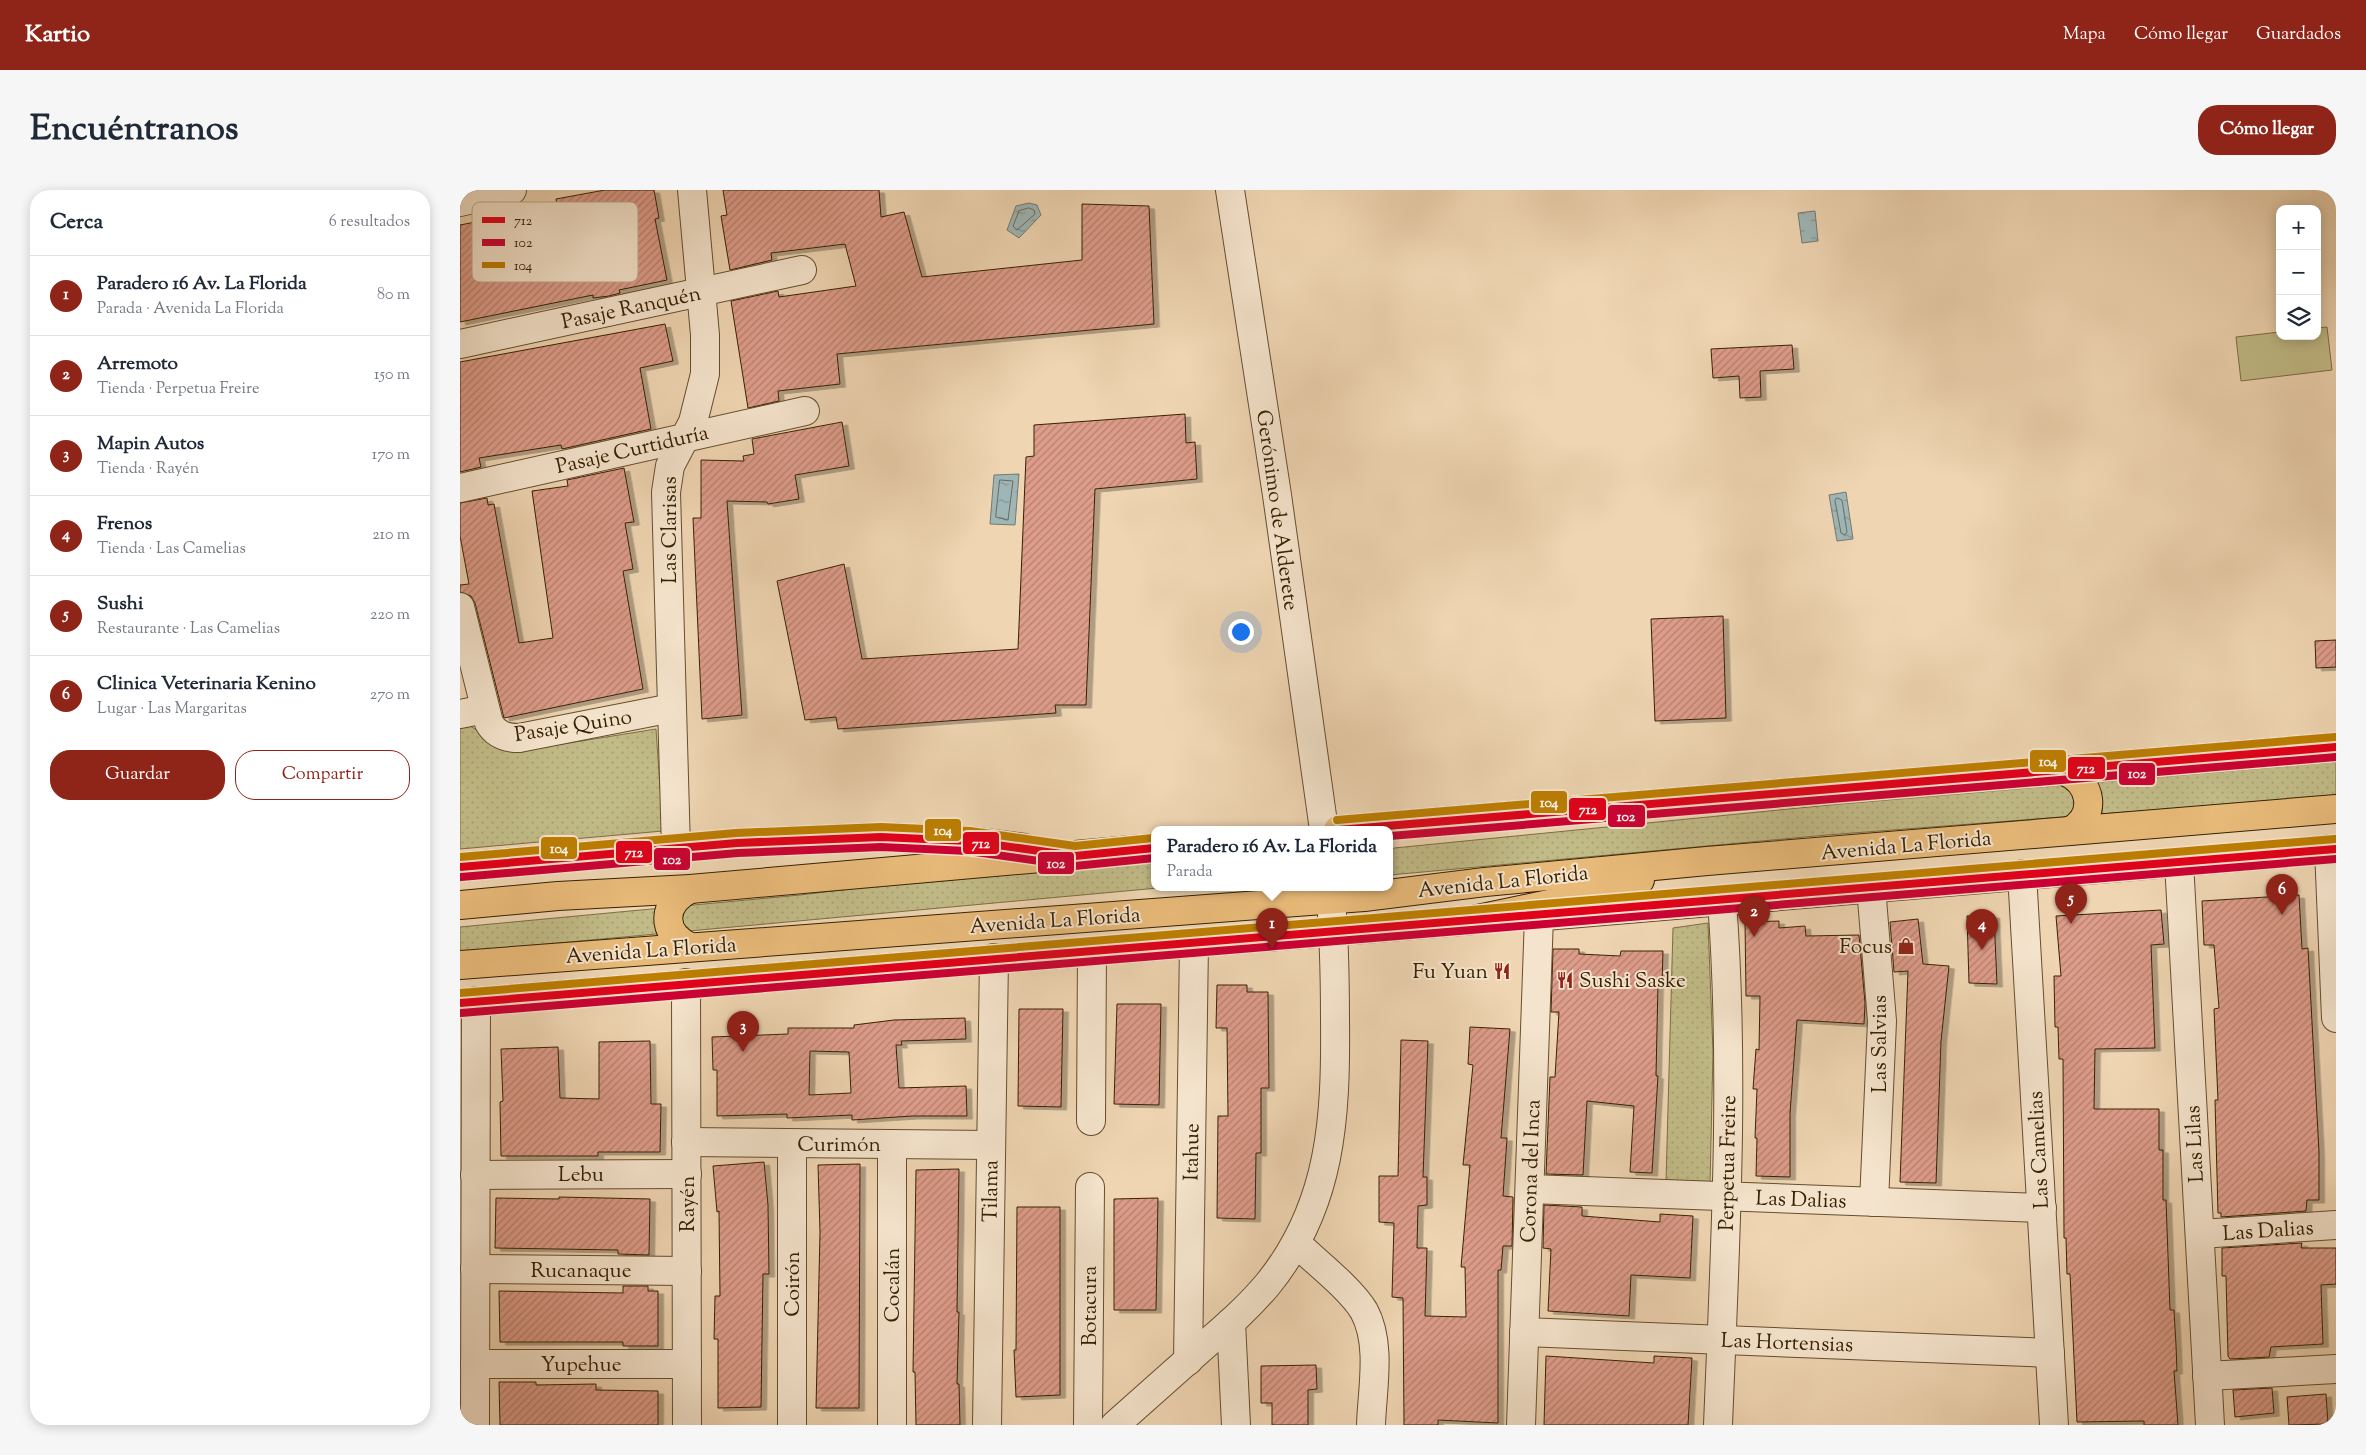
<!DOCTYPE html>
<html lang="es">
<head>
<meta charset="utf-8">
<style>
	body { margin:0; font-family:"Sorts Mill Goudy",serif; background:#f6f6f7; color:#1f2937 }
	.controls { position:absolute; right:15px; top:15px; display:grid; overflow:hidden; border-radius:10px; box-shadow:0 2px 12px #0003 }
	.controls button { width:45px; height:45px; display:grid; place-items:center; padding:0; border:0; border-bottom:1px solid #e0e1e3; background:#fff; color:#1f2937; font:25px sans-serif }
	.you { position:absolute; left:780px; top:441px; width:18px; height:18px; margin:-12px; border:4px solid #fff; border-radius:50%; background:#1a73e8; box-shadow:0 0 0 8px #1a73e833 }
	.badge { display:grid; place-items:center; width:32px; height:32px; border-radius:50%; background:#8f2418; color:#fff; font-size:16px; font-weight:700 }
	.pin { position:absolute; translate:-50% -41px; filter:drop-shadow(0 1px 2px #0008) }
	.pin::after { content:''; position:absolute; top:26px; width:18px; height:15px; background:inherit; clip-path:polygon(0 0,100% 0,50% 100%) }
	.popup { position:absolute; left:691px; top:636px; width:242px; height:65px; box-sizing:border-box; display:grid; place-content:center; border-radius:10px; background:#fff; filter:drop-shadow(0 1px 4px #0005); font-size:16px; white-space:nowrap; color:#747a83 }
	.popup b { font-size:19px; color:#1f2937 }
	.popup::after { content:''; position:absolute; left:50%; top:100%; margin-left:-10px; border:10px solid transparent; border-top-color:#fff }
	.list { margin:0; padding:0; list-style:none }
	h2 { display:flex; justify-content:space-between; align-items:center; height:65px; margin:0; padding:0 20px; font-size:21px }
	h2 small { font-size:16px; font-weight:400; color:#747a83 }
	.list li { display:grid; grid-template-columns:32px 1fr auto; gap:15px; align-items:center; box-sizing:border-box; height:80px; padding:0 20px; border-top:1px solid #e0e1e3 }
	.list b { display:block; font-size:19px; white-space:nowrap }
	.list p { margin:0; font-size:16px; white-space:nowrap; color:#747a83 }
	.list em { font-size:16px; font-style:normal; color:#747a83 }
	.actions { display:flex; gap:10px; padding:15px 20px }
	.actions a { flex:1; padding:11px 0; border:1px solid #8f2418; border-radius:20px; text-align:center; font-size:18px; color:#8f2418 }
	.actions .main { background:#8f2418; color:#fff }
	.icon { flex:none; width:28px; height:28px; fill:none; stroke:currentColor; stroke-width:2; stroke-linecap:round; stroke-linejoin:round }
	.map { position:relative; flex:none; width:1876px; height:1235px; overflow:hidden; border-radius:20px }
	header { display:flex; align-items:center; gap:30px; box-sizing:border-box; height:70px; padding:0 25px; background:#8f2418; color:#fff }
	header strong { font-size:24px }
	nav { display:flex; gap:28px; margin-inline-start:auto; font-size:18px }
	.intro { display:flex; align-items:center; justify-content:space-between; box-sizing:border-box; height:120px; padding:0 30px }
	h1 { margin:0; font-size:35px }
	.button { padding:12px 22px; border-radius:20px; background:#8f2418; color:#fff; font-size:18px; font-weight:700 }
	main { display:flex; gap:30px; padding:0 30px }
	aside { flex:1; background:#fff; border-radius:20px; box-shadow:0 2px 12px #0003 }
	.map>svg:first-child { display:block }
	.grass { fill:url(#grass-dots); stroke:#7c6e44 }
	.garden { fill:#c1bb87; stroke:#7c6e44 }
	.water { fill:url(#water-ripples); stroke:#757a6f }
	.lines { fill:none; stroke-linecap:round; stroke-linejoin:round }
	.shore { stroke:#6b6c5c; stroke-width:1 }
	.building { fill:url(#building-hatch); stroke:#372102; fill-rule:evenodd; filter:url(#shadow) }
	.minor-casing { stroke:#654e2e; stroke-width:30 }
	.major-casing { stroke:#372102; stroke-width:30 }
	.minor { stroke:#f5e4cd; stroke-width:28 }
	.major { stroke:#e8ba79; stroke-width:28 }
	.bus-1-casing { stroke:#f5e4cd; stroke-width:11 }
	.bus-2-casing { stroke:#f5e4cd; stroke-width:11 }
	.bus-3-casing { stroke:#f5e4cd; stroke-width:11 }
	.bus-1 { stroke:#e2001a; stroke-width:8 }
	.bus-2 { stroke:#c03; stroke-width:8 }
	.bus-3 { stroke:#bd7e01; stroke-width:8 }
	.labels { text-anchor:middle; stroke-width:4; stroke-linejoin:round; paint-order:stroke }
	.street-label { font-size:21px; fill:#372102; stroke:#f5e4cd }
	.poi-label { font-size:21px; fill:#372102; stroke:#f5e4cd; text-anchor:end }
	.key { fill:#f5e4cd; stroke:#bcaa90; stroke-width:1 }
	.key-label { font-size:14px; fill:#372102 }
	.line-badge { stroke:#f5e4cd; stroke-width:2 }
	.badge-label { font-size:14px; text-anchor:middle; font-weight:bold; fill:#fff }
</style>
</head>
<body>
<header>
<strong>Kartio</strong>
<nav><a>Mapa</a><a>Cómo llegar</a><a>Guardados</a></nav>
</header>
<div class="intro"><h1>Encuéntranos</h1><a class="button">Cómo llegar</a></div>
<main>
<aside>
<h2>Cerca<small>6 resultados</small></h2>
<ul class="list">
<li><span class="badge">1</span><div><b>Paradero 16 Av. La Florida</b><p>Parada · Avenida La Florida</p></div><em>80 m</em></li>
<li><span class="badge">2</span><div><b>Arremoto</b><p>Tienda · Perpetua Freire</p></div><em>150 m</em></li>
<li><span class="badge">3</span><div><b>Mapin Autos</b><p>Tienda · Rayén</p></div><em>170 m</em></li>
<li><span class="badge">4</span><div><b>Frenos</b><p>Tienda · Las Camelias</p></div><em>210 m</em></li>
<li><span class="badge">5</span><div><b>Sushi</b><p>Restaurante · Las Camelias</p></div><em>220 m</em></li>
<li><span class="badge">6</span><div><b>Clinica Veterinaria Kenino</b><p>Lugar · Las Margaritas</p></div><em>270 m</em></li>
</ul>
<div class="actions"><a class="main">Guardar</a><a>Compartir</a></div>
</aside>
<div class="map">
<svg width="1876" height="1235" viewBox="0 0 1876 1235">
	<defs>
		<pattern id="grass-dots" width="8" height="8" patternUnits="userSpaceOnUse" patternTransform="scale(1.25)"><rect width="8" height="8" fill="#c1bb87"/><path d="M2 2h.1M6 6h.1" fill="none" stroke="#a6a073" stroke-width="1.8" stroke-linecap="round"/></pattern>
		<pattern id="water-ripples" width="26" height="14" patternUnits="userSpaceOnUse" patternTransform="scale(1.25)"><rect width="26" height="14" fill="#9fb6b7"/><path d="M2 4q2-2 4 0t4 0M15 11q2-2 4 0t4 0" fill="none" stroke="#829493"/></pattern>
		<pattern id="building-hatch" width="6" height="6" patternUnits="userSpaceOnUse" patternTransform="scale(1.25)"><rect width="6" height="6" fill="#de9c8a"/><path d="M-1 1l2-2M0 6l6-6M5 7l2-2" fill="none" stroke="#b57f6f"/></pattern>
		<filter id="shadow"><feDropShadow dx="5.5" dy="3" stdDeviation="0" flood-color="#0004"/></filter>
	</defs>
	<rect width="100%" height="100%" fill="#efd5b2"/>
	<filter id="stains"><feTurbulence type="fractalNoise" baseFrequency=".004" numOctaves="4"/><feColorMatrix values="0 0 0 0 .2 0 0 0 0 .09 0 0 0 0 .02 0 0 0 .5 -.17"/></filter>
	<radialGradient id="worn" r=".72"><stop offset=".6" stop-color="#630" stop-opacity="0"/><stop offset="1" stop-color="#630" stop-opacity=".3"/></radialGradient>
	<g class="grass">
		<polygon points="10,536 53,562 196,539 203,641 0,659 0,538"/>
		<polygon points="1876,572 1876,606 1367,645 930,685 930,662 934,658 1380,614"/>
		<polygon points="694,668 694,698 698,698 0,762 0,737 340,705 572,677"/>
		<polygon points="1248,733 1253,862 1250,995 1206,991 1213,738"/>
	</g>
	<polygon class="garden" points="1867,137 1872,180 1781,191 1776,147 1820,142 1820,146 1857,146 1857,138"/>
	<g class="water">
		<polygon points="569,13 577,15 581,25 559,48 547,40 556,16"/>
		<polygon points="1355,21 1358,51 1342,53 1338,23"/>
		<polygon points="559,284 555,335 530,334 534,285"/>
		<polygon points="1386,302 1393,349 1377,351 1369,305"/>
	</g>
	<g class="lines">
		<g class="shore">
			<polygon points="569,18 574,20 575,24 557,40 553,36 559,21"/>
			<polygon points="540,290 553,291 548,330 536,327"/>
			<polygon points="1377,308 1382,310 1387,342 1385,345 1381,343 1375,311"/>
		</g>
	</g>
	<g class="building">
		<polygon points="145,0 194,0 199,28 195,29 207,90 159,100 160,103 149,106 133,108 133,105 0,132 0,35 97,16 96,9"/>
		<polygon points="263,0 419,0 421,27 444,22 462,87 622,70 622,14 689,16 694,134 377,164 380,194 318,201 319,211 288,218 271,111 318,101 319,107 396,96 385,54 311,63 312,70 270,80 261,26 267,25"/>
		<polygon points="205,134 213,171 180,178 191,239 102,259 101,255 19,268 21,277 0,282 0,172"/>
		<polygon points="1332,155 1334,179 1300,181 1301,207 1280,208 1279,186 1253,188 1251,159"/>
		<polygon points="725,224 726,253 735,252 737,289 635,299 626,515 595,515 596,523 378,539 376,527 345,530 317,391 384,374 402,469 558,459 566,267 574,266 574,235"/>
		<polygon points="382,232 389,276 335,285 339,309 308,314 307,312 267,311 282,525 242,529 233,328 241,328 241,270 284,271 283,266 294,264 292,249"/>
		<polygon points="164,278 174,332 165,333 173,379 163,381 183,499 44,528 15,413 11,406 0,402 0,395 9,394 0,346 0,313 27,308 28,315 34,314 59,453 93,448 72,301 108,296 107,290"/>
		<polygon points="1263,426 1266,528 1195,531 1191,429"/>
		<polygon points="1876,450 1876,477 1856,478 1855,451"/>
		<polygon points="1839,705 1842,759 1848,758 1859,962 1859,1010 1847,1010 1846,1021 1761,1027 1761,1023 1758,1023 1755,910 1758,910 1754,819 1759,818 1754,755 1744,755 1742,711"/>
		<polygon points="1701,720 1704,754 1691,755 1695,858 1635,859 1634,919 1699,919 1699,960 1703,960 1703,1010 1706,1010 1710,1120 1714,1120 1716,1155 1717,1181 1714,1181 1718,1235 1684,1235 1684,1231 1617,1232 1610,1084 1607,1084 1606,1048 1604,1048 1603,869 1599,869 1598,837 1595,837 1594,786 1601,786 1596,726"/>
		<polygon points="1534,725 1537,794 1509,793 1507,726"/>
		<polygon points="1458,729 1463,774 1489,776 1481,851 1476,993 1440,992 1448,781 1434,782 1430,732"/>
		<polygon points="1319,731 1319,738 1345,736 1346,746 1399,745 1405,813 1404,834 1337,830 1330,923 1330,987 1296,986 1297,948 1295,948 1297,899 1293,899 1296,859 1299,860 1300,806 1286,806 1285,732"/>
		<polygon points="1093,759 1119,759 1119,764 1160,766 1161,761 1203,761 1202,794 1198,794 1196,886 1198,886 1192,983 1170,982 1174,916 1127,911 1123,985 1086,984 1090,887 1095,887 1099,822 1091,822"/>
		<polygon points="757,795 787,795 787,802 808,802 809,898 801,898 801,963 796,963 795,1029 757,1028 758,926 768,926 767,838 756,838"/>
		<polygon points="657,814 701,814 699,915 654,914"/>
		<polygon points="559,819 603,819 601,917 558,916"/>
		<path d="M505,828L506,849L441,851L442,855H436L439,898L506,896L507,926H452L392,930V925L327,928V924L257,926V880H253L252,847L328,844V838H394V835L434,830ZM350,861L389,862L391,903L349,905Z"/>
		<polygon points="1010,837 1050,839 1041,948 1047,948 1043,1006 1053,1007 1052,1056 1043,1056 1041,1080 1038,1080 1038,1233 978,1230 978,1235 944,1235 943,1108 932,1107 934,1033 919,1032 919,986 938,986 941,850 968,851 963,987 967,987 967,1015 958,1016 957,1058 967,1058 965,1126 1006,1127 1005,1077 1001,1077 1010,975 1003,975 1013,875 1008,874"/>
		<polygon points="190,851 191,914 201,914 200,962 138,962 138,966 41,966 40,912 43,911 41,859 98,857 100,908 139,909 139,852"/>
		<polygon points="304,972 308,1015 309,1084 303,1084 301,1217 258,1218 258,1149 254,1149 255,1106 260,1106 259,1021 257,1022 253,976"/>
		<polygon points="400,974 399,1218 356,1218 360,1042 358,975"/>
		<polygon points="499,979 497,1122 499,1122 497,1194 499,1194 500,1235 456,1235 455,1182 453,1182 456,980"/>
		<polygon points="99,1007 190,1009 189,1065 158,1064 158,1060 35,1058 36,1008 99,1009"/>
		<polygon points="698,1008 696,1120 654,1120 654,1009"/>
		<polygon points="1084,1015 1122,1017 1122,1026 1200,1032 1200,1024 1233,1026 1230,1088 1171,1085 1169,1126 1088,1121 1091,1059 1083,1058"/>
		<polygon points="557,1017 600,1017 600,1205 556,1207 554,1160 556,1160"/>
		<polygon points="1842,1053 1841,1058 1876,1058 1876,1094 1861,1095 1863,1154 1811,1157 1809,1167 1770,1169 1768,1166 1766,1086 1762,1086 1762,1058"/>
		<polygon points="163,1096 188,1096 188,1101 198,1101 198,1156 163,1156 163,1152 40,1152 39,1101 163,1103"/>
		<polygon points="1086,1166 1194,1173 1194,1166 1232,1168 1228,1235 1084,1235"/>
		<polygon points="856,1175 857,1199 848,1200 848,1235 812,1235 812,1213 801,1213 801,1176"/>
		<polygon points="39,1192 76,1192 76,1195 136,1194 136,1200 198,1201 198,1235 40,1235"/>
		<polygon points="1812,1198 1814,1223 1775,1227 1773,1200"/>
		<polygon points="1866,1204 1868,1234 1829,1235 1827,1207"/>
	</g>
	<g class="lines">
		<g class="minor-casing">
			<g id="minor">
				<polyline points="770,0 817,305 864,640"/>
				<polyline points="0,12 52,0"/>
				<polyline points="0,154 342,80"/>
				<polyline points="0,298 345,221"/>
				<path d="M0,417L29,533C36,545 46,548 59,548L212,518"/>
				<polyline points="0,524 25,519"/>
				<polyline points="216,659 206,302 210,276 233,232 245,184 245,145 232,0"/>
				<polyline points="1869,659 1876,828"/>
				<polyline points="1719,672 1750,1235"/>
				<polyline points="0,677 277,653 421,647"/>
				<polyline points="1562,684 1594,1235"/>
				<polyline points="1411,697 1422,831 1414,1012"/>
				<polyline points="1073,727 1876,659"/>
				<polyline points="226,793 227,1235"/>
				<polyline points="631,931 632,761"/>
				<polyline points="226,952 531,955"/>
				<polyline points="432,954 432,1235"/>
				<polyline points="15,985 227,984"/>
				<polyline points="1070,999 1582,1018"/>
				<polyline points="1740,1044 1876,1035"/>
				<path d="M836,1053C855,1071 891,1099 904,1121C922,1154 912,1200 911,1235"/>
				<polyline points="15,1079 227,1081"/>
				<polyline points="771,1132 776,1235"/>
				<polyline points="1064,1142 1590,1163"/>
				<polyline points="728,1171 734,753"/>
				<polyline points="15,1174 227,1174"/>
				<polyline points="1747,1186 1876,1179"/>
				<polyline points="15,1235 16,811"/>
				<polyline points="332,1235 332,954"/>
				<polyline points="527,1235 534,768"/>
				<polyline points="628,1235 630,997"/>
				<path d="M655,1235C685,1208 715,1182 745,1155C767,1136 789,1117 808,1094C872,1015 876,927 875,830C875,786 874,742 870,698"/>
				<polyline points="1061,1235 1079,726"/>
				<path d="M1258,1235C1265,1060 1275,885 1262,711"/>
			</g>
		</g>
		<g class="major-casing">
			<g id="major">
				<path d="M1604,581C1632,591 1638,626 1610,641"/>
				<polyline points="878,640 1876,557"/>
				<polyline points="421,647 509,651 564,658"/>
				<polyline points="0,715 98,706 230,699 694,658"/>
				<path d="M230,757C200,743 202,713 230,699"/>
				<polyline points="0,775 904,707 1025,692 1247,671 1876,619"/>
				<polyline points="0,813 1013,730 1108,710 1180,690"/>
			</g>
		</g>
		<use href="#minor" class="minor"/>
		<use href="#major" class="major"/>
		<g class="bus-1-casing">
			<g id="bus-1">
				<polyline points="878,640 1876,557"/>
				<polyline points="0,677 277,653 421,647 509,651 615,666 694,658"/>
				<polyline points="0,813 1876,659"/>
			</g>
		</g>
		<g class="bus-2-casing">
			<g id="bus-2">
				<polyline points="930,646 1876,567"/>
				<polyline points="1,687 278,663 421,657 508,661 615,676 694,668"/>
				<polyline points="1,823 1876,669"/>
			</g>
		</g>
		<g class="bus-3-casing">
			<g id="bus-3">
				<polyline points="877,630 1875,547"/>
				<polyline points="0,667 276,643 421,637 510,641 615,656 693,648"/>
				<polyline points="0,803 1875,649"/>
			</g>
		</g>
		<use href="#bus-1" class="bus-1"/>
		<use href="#bus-2" class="bus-2"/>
		<use href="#bus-3" class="bus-3"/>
	</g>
	<defs>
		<g id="shop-bare" transform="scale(1.35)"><path d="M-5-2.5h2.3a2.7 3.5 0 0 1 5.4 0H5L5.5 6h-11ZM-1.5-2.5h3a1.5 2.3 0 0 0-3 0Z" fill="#8f2418" stroke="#f5e4cd" stroke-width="2.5" paint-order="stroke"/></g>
		<g id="restaurant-bare" transform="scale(1.35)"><path d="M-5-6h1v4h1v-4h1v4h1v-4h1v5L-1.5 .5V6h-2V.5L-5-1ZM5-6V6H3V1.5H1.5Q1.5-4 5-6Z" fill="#8f2418" stroke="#f5e4cd" stroke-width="2.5" paint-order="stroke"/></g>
	</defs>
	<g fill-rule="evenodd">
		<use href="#shop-bare" x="1446" y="756"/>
		<use href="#restaurant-bare" x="1042" y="781"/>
		<use href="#restaurant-bare" x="1105" y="790"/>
	</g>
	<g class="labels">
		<g class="street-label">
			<text transform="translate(171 117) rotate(-12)" y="7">Pasaje Ranquén</text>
			<text transform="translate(172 259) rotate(-13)" y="7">Pasaje Curtiduría</text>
			<text transform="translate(818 320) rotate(82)" y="7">Gerónimo de Alderete</text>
			<text transform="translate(209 340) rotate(-90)" y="7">Las Clarisas</text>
			<text transform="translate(113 535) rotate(-9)" y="7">Pasaje Quino</text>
			<text transform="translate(1446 655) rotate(-5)" y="7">Avenida La Florida</text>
			<text transform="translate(1043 691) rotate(-6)" y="7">Avenida La Florida</text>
			<text transform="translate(595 730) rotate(-4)" y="7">Avenida La Florida</text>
			<text transform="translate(191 760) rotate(-4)" y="7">Avenida La Florida</text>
			<text transform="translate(1419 854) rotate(-90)" y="7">Las Salvias</text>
			<text x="379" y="961">Curimón</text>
			<text transform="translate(1734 954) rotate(-93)" y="7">Las Lilas</text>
			<text transform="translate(1578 960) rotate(-93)" y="7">Las Camelias</text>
			<text transform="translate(731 962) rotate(-89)" y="7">Itahue</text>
			<text transform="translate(1267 973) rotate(-89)" y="7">Perpetua Freire</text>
			<text transform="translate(1070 981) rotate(-88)" y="7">Corona del Inca</text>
			<text x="121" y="991">Lebu</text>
			<text transform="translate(530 1001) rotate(-89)" y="7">Tilama</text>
			<text transform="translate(1341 1009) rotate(2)" y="7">Las Dalias</text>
			<text transform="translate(227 1014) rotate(-90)" y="7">Rayén</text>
			<text transform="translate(1808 1040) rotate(-4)" y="7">Las Dalias</text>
			<text x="121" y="1087">Rucanaque</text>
			<text transform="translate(332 1094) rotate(-90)" y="7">Coirón</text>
			<text transform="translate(432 1095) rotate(-90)" y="7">Cocalán</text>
			<text transform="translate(629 1116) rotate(-90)" y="7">Botacura</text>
			<text transform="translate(1327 1152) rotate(2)" y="7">Las Hortensias</text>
			<text x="121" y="1181">Yupehue</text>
		</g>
		<g class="poi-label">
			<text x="1432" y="763">Focus</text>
			<text x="1028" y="788">Fu Yuan</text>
			<text x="1119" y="797" text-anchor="start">Sushi Saske</text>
		</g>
	</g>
	<rect x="12" y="12" width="166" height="80" rx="8" class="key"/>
	<rect x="22" y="27" width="23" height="6" fill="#e2001a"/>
	<rect x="22" y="49" width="23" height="7" fill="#c03"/>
	<rect x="22" y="72" width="23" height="6" fill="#bd7e01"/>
	<g class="key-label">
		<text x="54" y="35">712</text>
		<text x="54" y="57">102</text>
		<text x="54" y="80">104</text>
	</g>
	<g class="line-badge">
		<rect x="1569" y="559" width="38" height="24" rx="5" fill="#bd7e01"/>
		<rect x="1607" y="566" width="39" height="24" rx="5" fill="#e2001a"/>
		<rect x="1658" y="572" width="38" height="24" rx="5" fill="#c03"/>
		<rect x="1070" y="600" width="38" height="24" rx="5" fill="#bd7e01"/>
		<rect x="1108" y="607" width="39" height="24" rx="5" fill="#e2001a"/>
		<rect x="1147" y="614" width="39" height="24" rx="5" fill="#c03"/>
		<rect x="464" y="628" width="38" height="24" rx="5" fill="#bd7e01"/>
		<rect x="502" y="641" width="38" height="24" rx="5" fill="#e2001a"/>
		<rect x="80" y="646" width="38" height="24" rx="5" fill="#bd7e01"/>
		<rect x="155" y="650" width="38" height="24" rx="5" fill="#e2001a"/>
		<rect x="193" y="657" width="38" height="24" rx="5" fill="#c03"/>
		<rect x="577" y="661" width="38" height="24" rx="5" fill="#c03"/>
	</g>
	<g class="badge-label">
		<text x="1588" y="576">104</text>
		<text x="1626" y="583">712</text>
		<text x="1677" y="588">102</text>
		<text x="1089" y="617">104</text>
		<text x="1128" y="624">712</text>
		<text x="1166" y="631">102</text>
		<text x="483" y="645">104</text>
		<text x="521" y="658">712</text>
		<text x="99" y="663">104</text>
		<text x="174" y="667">712</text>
		<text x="212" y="674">102</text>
		<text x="596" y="678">102</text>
	</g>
	<rect width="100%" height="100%" filter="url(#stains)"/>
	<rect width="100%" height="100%" fill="url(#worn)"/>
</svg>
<div class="controls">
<button>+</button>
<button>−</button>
<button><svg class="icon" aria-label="layers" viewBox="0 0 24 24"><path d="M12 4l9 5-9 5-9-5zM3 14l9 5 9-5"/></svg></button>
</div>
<div class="you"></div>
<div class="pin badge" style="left:812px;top:759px">1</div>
<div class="popup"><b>Paradero 16 Av. La Florida</b>Parada</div>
<div class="pin badge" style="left:1294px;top:747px">2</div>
<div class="pin badge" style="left:283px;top:862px">3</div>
<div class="pin badge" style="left:1522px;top:760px">4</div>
<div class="pin badge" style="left:1611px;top:734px">5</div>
<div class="pin badge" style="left:1822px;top:725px">6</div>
</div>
</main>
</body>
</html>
